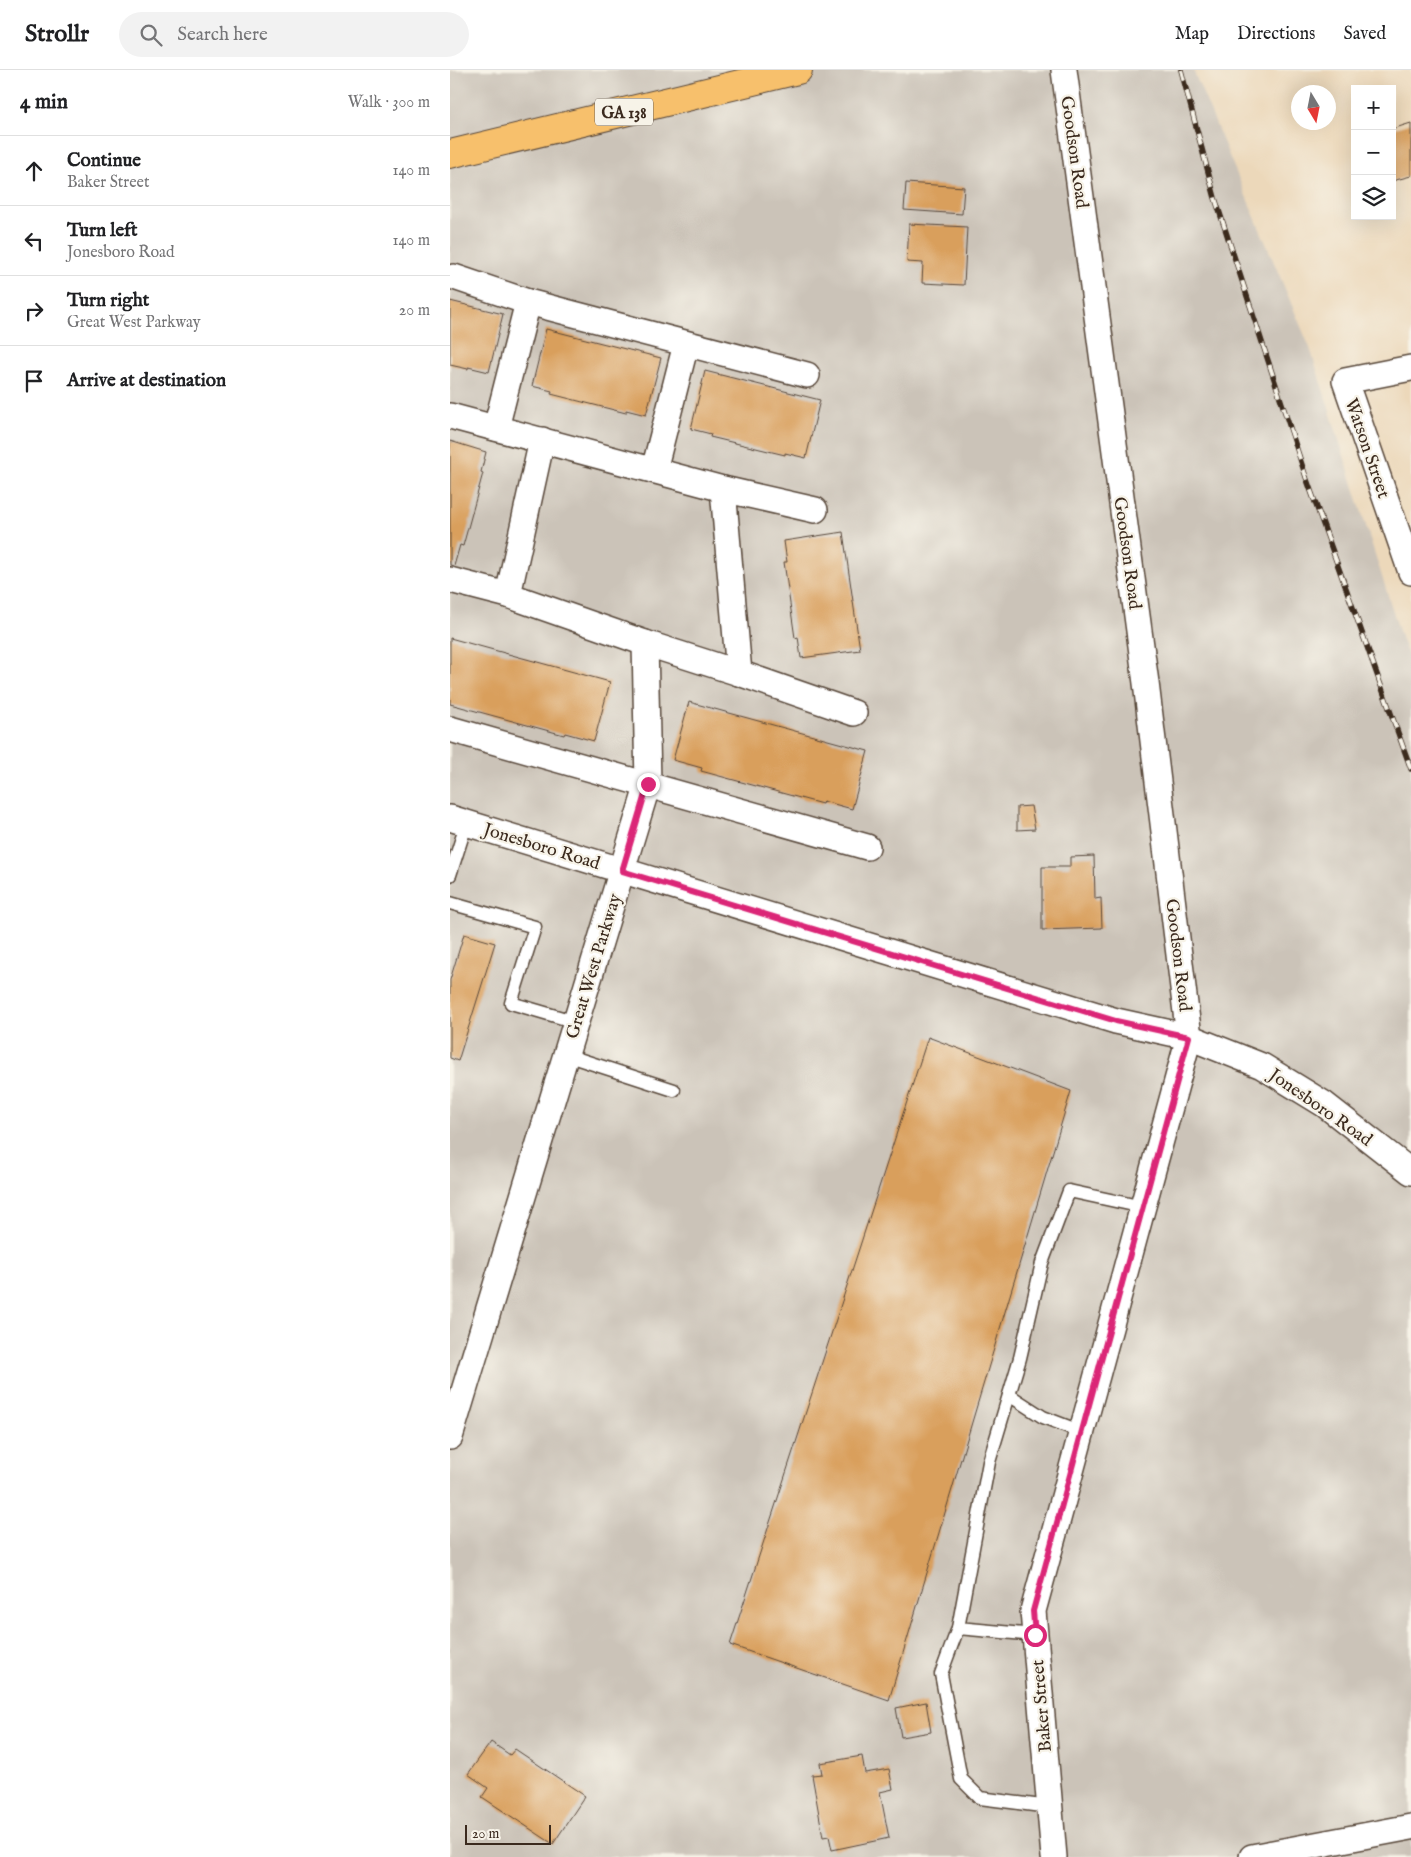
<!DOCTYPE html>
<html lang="en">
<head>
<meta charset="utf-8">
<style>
	body { margin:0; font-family:"IM FELL English",serif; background:#f2f2f2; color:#202124 }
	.controls { position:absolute; right:15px; top:15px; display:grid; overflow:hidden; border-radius:0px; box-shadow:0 5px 20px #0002 }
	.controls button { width:45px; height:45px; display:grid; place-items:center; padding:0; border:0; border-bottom:1px solid #e0e0e0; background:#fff; color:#202124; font:25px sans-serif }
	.compass { position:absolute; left:841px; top:15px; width:45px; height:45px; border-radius:50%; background:#fff; box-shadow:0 5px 20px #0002; rotate:170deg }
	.scale { position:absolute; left:15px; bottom:12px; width:86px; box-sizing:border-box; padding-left:5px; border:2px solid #3b2a1e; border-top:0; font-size:14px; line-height:18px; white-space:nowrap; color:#3b2a1e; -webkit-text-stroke:4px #f7f3e8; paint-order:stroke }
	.stop { position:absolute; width:15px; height:15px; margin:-11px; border:4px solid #db2777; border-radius:50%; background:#fff }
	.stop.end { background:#db2777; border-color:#fff; box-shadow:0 1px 5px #0008 }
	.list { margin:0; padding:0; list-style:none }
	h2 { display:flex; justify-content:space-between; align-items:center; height:65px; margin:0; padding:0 20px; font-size:21px }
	h2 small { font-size:16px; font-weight:400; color:#757577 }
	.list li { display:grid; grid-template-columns:32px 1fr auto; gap:15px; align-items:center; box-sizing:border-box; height:70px; padding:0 20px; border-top:1px solid #e0e0e0 }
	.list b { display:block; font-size:19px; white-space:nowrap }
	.list p { margin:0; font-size:16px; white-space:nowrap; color:#757577 }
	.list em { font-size:16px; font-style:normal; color:#757577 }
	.icon { flex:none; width:28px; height:28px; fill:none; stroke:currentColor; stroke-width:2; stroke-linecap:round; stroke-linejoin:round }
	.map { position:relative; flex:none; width:961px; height:1787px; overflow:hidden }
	header { display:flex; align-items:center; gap:30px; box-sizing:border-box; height:70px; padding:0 25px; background:#fff; border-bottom:1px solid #e0e0e0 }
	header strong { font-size:24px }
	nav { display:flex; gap:28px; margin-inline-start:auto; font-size:18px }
	.search { width:350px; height:45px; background:#f2f2f2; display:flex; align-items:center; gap:12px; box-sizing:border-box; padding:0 18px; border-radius:28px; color:#757577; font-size:19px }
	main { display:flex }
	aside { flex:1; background:#fff }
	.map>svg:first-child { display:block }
	.built { fill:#ecd8ba; fill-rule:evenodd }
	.industrial { fill:#cbc3b8 }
	.building { fill:#d99f5c }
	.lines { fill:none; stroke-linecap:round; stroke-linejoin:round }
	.service-casing { stroke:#574639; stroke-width:15 }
	.minor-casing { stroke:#574639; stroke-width:28 }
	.primary-casing { stroke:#574639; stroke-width:30 }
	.service { stroke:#fff; stroke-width:12 }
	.minor { stroke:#fff; stroke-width:25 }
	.primary { stroke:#f7c06c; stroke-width:28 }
	.rail-casing { stroke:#3b2a1e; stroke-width:5.5 }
	.rail { stroke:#f7f3e8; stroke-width:4; stroke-dasharray:11; stroke-linecap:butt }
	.route { stroke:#db2777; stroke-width:6 }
	.labels { text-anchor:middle; stroke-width:4.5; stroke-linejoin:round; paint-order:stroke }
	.shield { fill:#f7f3e8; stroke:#73665b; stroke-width:1 }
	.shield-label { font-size:16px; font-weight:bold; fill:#3b2a1e }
	.street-label { font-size:18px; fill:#3b2a1e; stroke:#f7f3e8 }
</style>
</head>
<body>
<header>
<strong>Strollr</strong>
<div class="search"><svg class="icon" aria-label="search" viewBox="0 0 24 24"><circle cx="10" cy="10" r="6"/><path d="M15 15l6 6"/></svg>Search here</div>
<nav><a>Map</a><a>Directions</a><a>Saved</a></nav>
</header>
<main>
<aside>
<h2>4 min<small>Walk · 300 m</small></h2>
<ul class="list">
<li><svg class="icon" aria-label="ahead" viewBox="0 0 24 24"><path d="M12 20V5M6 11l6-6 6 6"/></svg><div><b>Continue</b><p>Baker Street</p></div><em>140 m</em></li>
<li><svg class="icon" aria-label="left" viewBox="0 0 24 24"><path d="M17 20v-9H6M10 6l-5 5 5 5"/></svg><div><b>Turn left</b><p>Jonesboro Road</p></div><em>140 m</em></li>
<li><svg class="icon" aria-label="right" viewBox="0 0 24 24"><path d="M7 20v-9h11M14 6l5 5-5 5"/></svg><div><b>Turn right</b><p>Great West Parkway</p></div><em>20 m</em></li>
<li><svg class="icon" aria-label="arrive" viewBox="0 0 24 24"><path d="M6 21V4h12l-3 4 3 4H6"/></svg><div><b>Arrive at destination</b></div></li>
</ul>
</aside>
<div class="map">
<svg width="961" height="1787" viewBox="0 0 961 1787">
	<rect width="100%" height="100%" fill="#f7f3e8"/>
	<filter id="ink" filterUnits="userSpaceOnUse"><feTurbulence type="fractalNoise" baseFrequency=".02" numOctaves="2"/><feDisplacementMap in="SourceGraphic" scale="10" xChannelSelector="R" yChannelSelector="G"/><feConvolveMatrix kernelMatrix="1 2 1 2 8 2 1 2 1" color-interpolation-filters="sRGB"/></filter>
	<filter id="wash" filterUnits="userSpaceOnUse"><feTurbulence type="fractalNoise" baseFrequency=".0096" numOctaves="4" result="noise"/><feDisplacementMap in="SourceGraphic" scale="20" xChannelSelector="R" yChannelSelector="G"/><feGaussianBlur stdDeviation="1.12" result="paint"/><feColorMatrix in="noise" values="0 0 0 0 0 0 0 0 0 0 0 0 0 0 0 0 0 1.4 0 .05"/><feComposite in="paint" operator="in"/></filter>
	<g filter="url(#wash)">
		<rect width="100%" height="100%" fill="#f4e7d1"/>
		<path class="built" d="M743,0H961V593L952,570ZM905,19H942V146H905ZM848,22H878V52H848Z"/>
		<polygon class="industrial" points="0,0 743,0 860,278 952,570 961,593 961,1787 0,1787"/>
		<g id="blocks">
			<g class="building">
				<polygon points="961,53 961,106 942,111 942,59"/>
				<polygon points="456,113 514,117 512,144 454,140"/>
				<polygon points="459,154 517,157 514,215 472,213 473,193 457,192"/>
				<polygon points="0,231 53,244 39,302 18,297 18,299 0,295"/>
				<polygon points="96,259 211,288 196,345 176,340 176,343 101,324 102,321 82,316"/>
				<polygon points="255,301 370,330 356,388 335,383 335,385 260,367 261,364 241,359"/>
				<polygon points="0,371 36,382 31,402 33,403 13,476 10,475 4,496 0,495"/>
				<polygon points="393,462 410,580 351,588 348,567 345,568 334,492 337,492 334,471"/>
				<polygon points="0,568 160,612 144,671 115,663 114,665 0,634"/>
				<polygon points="239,632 418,681 402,739 373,731 372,734 251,701 252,698 223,690"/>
				<polygon points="581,736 585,759 567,760 567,737"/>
				<polygon points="644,786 645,829 651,828 652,858 592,860 592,797 620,797 620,787"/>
				<polygon points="14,864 45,873 8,991 0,988 0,910"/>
				<polygon points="478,967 621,1021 439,1630 280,1575"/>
				<polygon points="476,1632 481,1662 451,1667 446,1638"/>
				<polygon points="41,1672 60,1685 65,1679 135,1726 103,1774 32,1727 38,1718 18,1704"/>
				<polygon points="412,1686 415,1703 439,1699 443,1719 430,1722 439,1768 382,1780 379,1766 373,1767 362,1705 372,1704 370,1693"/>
			</g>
		</g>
	</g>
	<g filter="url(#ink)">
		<use href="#blocks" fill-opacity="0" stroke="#574639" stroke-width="1"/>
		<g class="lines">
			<g class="service-casing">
				<g id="service">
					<polyline points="0,805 17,752"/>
					<polyline points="0,833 85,857 61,933 126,952"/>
					<polyline points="116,985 224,1020"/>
					<polyline points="559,1325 539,1392 508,1558 585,1565"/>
					<polyline points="632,1362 593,1347 559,1325 570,1288 592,1193 619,1121 693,1137"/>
					<polyline points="508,1558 491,1604 511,1709 530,1728 599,1737"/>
				</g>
			</g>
			<g class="minor-casing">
				<g id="minor">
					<polyline points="4,207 78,232 46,358"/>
					<polyline points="78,232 357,305"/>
					<polyline points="961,298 895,311 961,502"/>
					<polyline points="0,346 273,419"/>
					<polyline points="92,370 58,525 195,573"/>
					<polyline points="204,400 236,274"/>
					<polyline points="0,510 58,525"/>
					<polyline points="289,603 273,419 365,440"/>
					<polyline points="0,659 417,777"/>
					<polyline points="0,748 666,951 739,967 812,996 874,1034 961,1102"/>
					<polyline points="0,1367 198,714 195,573 289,603 404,643"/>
					<polyline points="604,1787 583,1541 739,967 696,613 614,0"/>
					<polyline points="802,1787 961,1757"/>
				</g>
			</g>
			<g class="primary-casing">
				<polyline id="primary" points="0,84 348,0"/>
			</g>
			<use href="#service" class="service"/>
			<use href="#minor" class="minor"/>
			<use href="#primary" class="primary"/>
			<g class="rail-casing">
				<polyline id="rail" points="731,0 765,128 856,407 961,699"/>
			</g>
			<use href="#rail" class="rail"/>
		</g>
	</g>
	<g class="lines" filter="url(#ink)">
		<polyline class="route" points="198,714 172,801 666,951 739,967 583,1541 585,1565"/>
	</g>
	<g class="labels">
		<rect class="shield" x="145" y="28.5" width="58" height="27" rx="4"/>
		<g class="shield-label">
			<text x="174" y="48">GA 138</text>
		</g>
		<g class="street-label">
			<text transform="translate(625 82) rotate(82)" y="6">Goodson Road</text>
			<text transform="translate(918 378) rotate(71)" y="6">Watson Street</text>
			<text transform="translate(678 483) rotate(82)" y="6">Goodson Road</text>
			<text transform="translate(92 776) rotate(17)" y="6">Jonesboro Road</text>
			<text transform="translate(729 885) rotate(83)" y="6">Goodson Road</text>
			<text transform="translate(143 896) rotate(-73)" y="6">Great West Parkway</text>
			<text transform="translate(871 1037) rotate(35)" y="6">Jonesboro Road</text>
			<text transform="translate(591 1636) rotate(-95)" y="6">Baker Street</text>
		</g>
	</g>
</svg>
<div class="controls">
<button>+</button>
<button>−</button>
<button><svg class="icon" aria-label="layers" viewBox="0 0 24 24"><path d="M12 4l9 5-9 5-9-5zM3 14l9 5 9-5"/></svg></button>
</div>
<svg class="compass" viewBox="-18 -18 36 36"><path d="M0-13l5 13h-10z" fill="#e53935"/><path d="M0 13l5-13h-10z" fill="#757577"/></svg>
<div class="scale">20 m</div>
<div class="stop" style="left:585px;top:1565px"></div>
<div class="stop end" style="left:198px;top:714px"></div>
</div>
</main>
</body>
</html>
